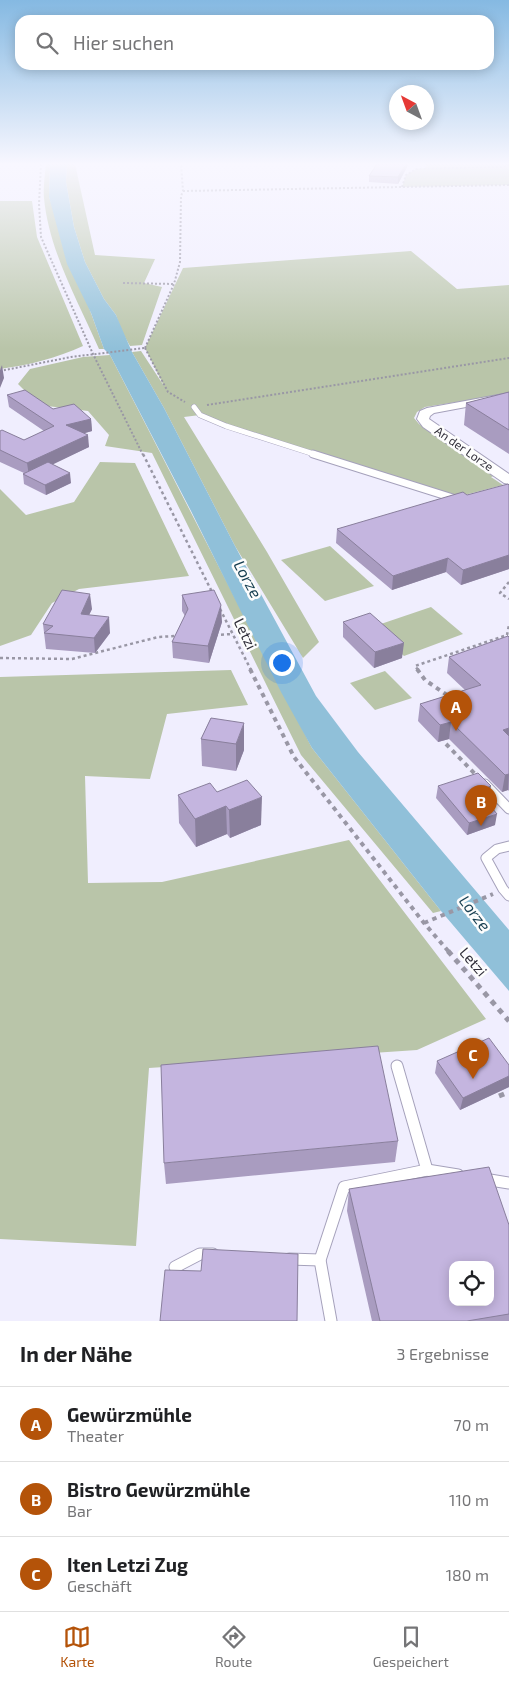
<!DOCTYPE html>
<html lang="de">
<head>
<meta charset="utf-8">
<style>
	body { margin:0; font-family:"Exo 2",sans-serif; background:#f6f6f6; color:#202124 }
	.controls { position:absolute; right:15px; bottom:15px; display:grid; overflow:hidden; border-radius:10px; box-shadow:0 2px 12px #0003 }
	.controls button { width:45px; height:45px; display:grid; place-items:center; padding:0; border:0; border-bottom:1px solid #e0e0e0; background:#fff; color:#202124; font:25px sans-serif }
	.compass { position:absolute; left:389px; top:85px; width:45px; height:45px; border-radius:50%; background:#fff; box-shadow:0 2px 12px #0003; rotate:319deg }
	.you { position:absolute; left:281px; top:662px; width:18px; height:18px; margin:-12px; border:4px solid #fff; border-radius:50%; background:#1a73e8; box-shadow:0 0 0 8px #1a73e833 }
	.badge { display:grid; place-items:center; width:32px; height:32px; border-radius:50%; background:#b45309; color:#fff; font-size:16px; font-weight:700 }
	.pin { position:absolute; translate:-50% -41px; filter:drop-shadow(0 1px 2px #0008) }
	.pin::after { content:''; position:absolute; top:26px; width:18px; height:15px; background:inherit; clip-path:polygon(0 0,100% 0,50% 100%) }
	.list { margin:0; padding:0; list-style:none }
	h2 { display:flex; justify-content:space-between; align-items:center; height:65px; margin:0; padding:0 20px; font-size:21px }
	h2 small { font-size:16px; font-weight:400; color:#757577 }
	.list li { display:grid; grid-template-columns:32px 1fr auto; gap:15px; align-items:center; box-sizing:border-box; height:75px; padding:0 20px; border-top:1px solid #e0e0e0 }
	.list b { display:block; font-size:19px; white-space:nowrap }
	.list p { margin:0; font-size:16px; white-space:nowrap; color:#757577 }
	.list em { font-size:16px; font-style:normal; color:#757577 }
	.icon { flex:none; width:28px; height:28px; fill:none; stroke:currentColor; stroke-width:2; stroke-linecap:round; stroke-linejoin:round }
	.map { position:relative; flex:none; width:509px; height:1321px; overflow:hidden }
	.search { position:absolute; background:#fff; box-shadow:0 2px 12px #0003; left:15px; right:15px; top:15px; height:55px; display:flex; align-items:center; gap:12px; box-sizing:border-box; padding:0 18px; border-radius:15px; color:#757577; font-size:19px }
	.sheet { height:290px; background:#fff }
	nav { display:flex; justify-content:space-around; align-items:center; box-sizing:border-box; height:70px; border-top:1px solid #e0e0e0; background:#fff; font-size:14px; color:#757577 }
	nav a { display:grid; justify-items:center; gap:2px }
	nav .on { color:#b45309 }
	.map>svg:first-child { display:block }
	.green { fill:#b9c5a9 }
	.water { fill:#90c0d9 }
	.lines { fill:none; stroke-linecap:round; stroke-linejoin:round }
	.service-far3-casing { stroke:#a5a1bb; stroke-width:6 }
	.service-far2-casing { stroke:#a5a1bb; stroke-width:9 }
	.service-far1-casing { stroke:#a5a1bb; stroke-width:11 }
	.service-casing { stroke:#a5a1bb; stroke-width:13 }
	.minor-casing { stroke:#a5a1bb; stroke-width:2 }
	.path-far3 { stroke:#9997a5; stroke-width:2; stroke-dasharray:2 2; stroke-linecap:butt }
	.path-far2 { stroke:#9997a5; stroke-width:2.5; stroke-dasharray:3 3; stroke-linecap:butt }
	.path-far1 { stroke:#9997a5; stroke-width:4; stroke-dasharray:4.5 4.5; stroke-linecap:butt }
	.path { stroke:#9997a5; stroke-width:5; stroke-dasharray:5.5 5.5; stroke-linecap:butt }
	.service-far3 { stroke:#fff; stroke-width:5 }
	.service-far2 { stroke:#fff; stroke-width:7 }
	.service-far1 { stroke:#fff; stroke-width:9 }
	.service { stroke:#fff; stroke-width:11 }
	.minor { fill:#fff; fill-rule:evenodd }
	.wall { fill:#a99cc0 }
	.shaded-wall { fill:#897f9c }
	.building { fill:#c4b5df; stroke:#897f9c; fill-rule:evenodd }
	.labels { text-anchor:middle; stroke-width:5; stroke-linejoin:round; paint-order:stroke }
	.far-street-label { font-size:12px; fill:#312f3a; stroke:#fdfdfd }
	.street-label { font-size:15px; fill:#312f3a; stroke:#fdfdfd }
	.water-label { font-size:16px; font-style:italic; fill:#163e51; stroke:#fdfdfd }
</style>
</head>
<body>
<div class="map">
<svg width="509" height="1321" viewBox="0 0 509 1321">
	<rect width="100%" height="100%" fill="#f0eefe"/>
	<g class="green">
		<path d="M46,164H50L49,197L104,349H99C78,301 49,251 44,198C43,187 45,175 46,164Z"/>
		<polygon points="67,164 75,164 95,255 155,259 144,283 162,287 142,345 130,346 121,330 116,315 104,299 85,262 74,227 66,182"/>
		<polygon points="427,164 509,164 509,185 402,187 406,175 416,169 425,168"/>
		<path d="M0,201H32L37,237L83,346C57,358 29,365 0,369Z"/>
		<polygon points="411,251 457,289 509,285 509,394 425,407 417,412 414,418 419,424 494,476 491,477 503,485 453,498 200,415 184,417 267,552 319,642 303,658 235,546 164,408 132,352 141,351 164,386 145,348 183,268"/>
		<polygon points="110,355 312,748 441,911 433,913 301,755 152,453 105,446 109,435 88,411 39,405 18,384 30,369 83,357"/>
		<polygon points="100,462 135,463 189,576 79,589 52,603 31,635 0,646 0,489 26,515 74,502"/>
		<polygon points="330,546 374,586 325,601 281,560"/>
		<polygon points="431,607 463,634 404,656 372,627"/>
		<polygon points="231,670 248,705 167,714 150,779 85,776 88,883 162,882 349,840 486,1019 417,1050 149,1068 136,1246 0,1239 0,677"/>
		<polygon points="385,671 412,698 375,710 350,683"/>
	</g>
	<polygon class="water" points="50,164 67,164 66,182 74,227 85,262 104,299 116,315 132,352 164,408 235,546 316,696 358,752 509,930 509,991 441,911 312,748 281,692 191,511 110,355 104,349 91,313 67,264 49,197"/>
	<g class="lines">
		<g class="service-far3-casing">
			<polyline id="service-far3" points="194,407 200,415 226,426 317,455"/>
		</g>
		<g class="service-far2-casing">
			<polyline id="service-far2" points="313,454 456,499"/>
		</g>
		<g class="service-far1-casing">
			<g id="service-far1">
				<polyline points="485,784 509,809"/>
				<polyline points="509,846 497,849 486,858 503,889 509,896"/>
			</g>
		</g>
		<g class="service-casing">
			<g id="service">
				<polyline points="397,1066 427,1170"/>
				<polyline points="484,1179 509,1183"/>
				<polyline points="289,1259 320,1260"/>
				<polyline points="175,1267 200,1254 213,1254"/>
				<polyline points="331,1321 320,1260 344,1187 427,1170 458,1175"/>
			</g>
		</g>
		<g class="minor-casing">
			<polygon id="minor" points="509,393 509,399 434,413 430,416 429,419 509,474 509,484 504,483 423,427 417,419 420,411 427,408"/>
		</g>
		<g class="path-far3">
			<polyline points="41,164 39,204 41,237 93,354 143,455"/>
			<polyline points="402,187 406,175 416,169 502,167 509,165"/>
			<polyline points="183,191 509,185"/>
			<polyline points="123,283 174,284"/>
			<polyline points="145,348 168,392 185,402"/>
			<polyline points="145,348 174,284 180,262 181,196 183,191 181,164"/>
			<polyline points="0,371 71,357 145,348"/>
			<polyline points="207,405 509,358"/>
		</g>
		<g class="path-far2">
			<polyline points="143,454 213,594"/>
			<polyline points="509,582 500,593 509,599"/>
			<polyline points="220,609 251,670"/>
			<polyline points="215,635 233,634"/>
			<polyline points="0,658 72,659 158,637 176,636"/>
			<polyline points="418,670 415,666 507,635 509,625"/>
		</g>
		<g class="path-far1">
			<polyline points="250,669 294,757 424,923 449,952"/>
			<polyline points="417,669 425,680 450,697"/>
			<polyline points="446,744 476,775"/>
			<polyline points="424,923 493,894"/>
		</g>
		<g class="path">
			<polyline points="448,951 509,1021"/>
			<polyline points="499,1096 509,1092"/>
		</g>
		<use href="#service-far3" class="service-far3"/>
		<use href="#service-far2" class="service-far2"/>
		<use href="#service-far1" class="service-far1"/>
		<use href="#service" class="service"/>
		<use href="#minor" class="minor"/>
	</g>
	<g class="wall">
		<polygon points="408,165 398,184 369,182 369,176"/>
		<polygon points="509,392 509,454 464,425 466,403"/>
		<polygon points="7,395 53,409 91,419 92,431 85,433 89,447 52,464 71,483 46,495 24,484 23,474 24,473 0,462 0,431 24,440 44,431 9,407"/>
		<polygon points="509,485 509,569 461,585 446,572 392,590 336,543 337,529 467,495"/>
		<polygon points="182,595 222,622 209,663 173,658 172,642 185,616 182,611"/>
		<polygon points="92,609 89,615 110,633 95,653 46,649 43,624"/>
		<polygon points="343,622 402,658 374,668 343,637"/>
		<polygon points="509,637 509,791 508,790 502,792 449,739 438,742 418,721 420,704 465,690 447,673 449,657"/>
		<polygon points="211,718 244,750 236,771 202,766 201,739"/>
		<polygon points="438,786 489,797 485,799 495,825 467,835 436,798"/>
		<polygon points="217,792 261,825 230,838 227,834 196,847 179,823 178,795"/>
		<polygon points="437,1061 509,1065 509,1087 460,1110 435,1073"/>
		<polygon points="398,1141 395,1162 166,1184 164,1163"/>
		<polygon points="349,1189 509,1225 509,1321 372,1321 347,1211"/>
	</g>
	<g class="shaded-wall">
		<polygon points="406,164 408,164 408,165 398,184 398,177"/>
		<polygon points="2,365 4,378 0,388 0,370"/>
		<polygon points="91,419 92,431 67,438 66,425"/>
		<polygon points="88,435 89,447 29,476 27,463"/>
		<polygon points="70,473 71,483 46,495 45,485"/>
		<polygon points="509,555 509,569 461,585 463,570"/>
		<polygon points="448,558 446,572 392,590 393,576"/>
		<polygon points="90,594 92,609 82,629 81,614"/>
		<polygon points="221,605 222,622 209,663 208,646"/>
		<polygon points="109,617 110,633 95,653 94,638"/>
		<polygon points="404,643 402,658 374,668 375,652"/>
		<polygon points="451,722 449,739 438,742 440,725"/>
		<polygon points="244,723 244,750 236,771 236,744"/>
		<polygon points="509,728 509,744 503,730"/>
		<polygon points="509,774 508,790 502,792 505,775"/>
		<polygon points="491,786 489,797 476,803 478,791"/>
		<polygon points="262,797 261,825 230,838 229,810"/>
		<polygon points="226,806 227,834 196,847 195,819"/>
		<polygon points="497,814 495,825 467,835 469,823"/>
		<polygon points="509,1076 509,1087 460,1110 463,1098"/>
	</g>
	<g class="building">
		<polygon points="377,164 406,164 398,177 369,176"/>
		<polygon points="25,390 53,409 74,404 91,419 66,425 88,435 27,463 0,450 0,431 2,430 24,440 54,426 7,395"/>
		<polygon points="509,392 509,430 466,403"/>
		<polygon points="48,462 70,473 45,485 23,474"/>
		<polygon points="508,484 509,485 509,555 463,570 448,558 393,576 337,529 463,492 467,495"/>
		<polygon points="62,590 90,594 81,614 109,617 94,638 44,633 53,626 43,624"/>
		<polygon points="214,590 221,605 208,646 172,642 188,609 182,595"/>
		<polygon points="370,613 404,643 375,652 343,622"/>
		<polygon points="508,636 509,637 509,728 503,730 509,736 509,774 505,775 451,722 440,725 420,704 481,685 449,657"/>
		<polygon points="211,718 244,723 236,744 201,739"/>
		<polygon points="478,773 491,786 478,791 497,814 469,823 438,786"/>
		<polygon points="247,780 262,797 229,810 226,806 195,819 178,795 210,783 217,792"/>
		<polygon points="489,1038 509,1065 509,1076 463,1098 437,1061"/>
		<polygon points="378,1046 398,1141 164,1163 161,1065"/>
		<path d="M489,1167L509,1225V1314L467,1321H380L349,1189ZM453,1265H490V1302H453Z"/>
		<polygon points="203,1249 298,1254 297,1321 160,1321 165,1270 201,1271"/>
	</g>
	<linearGradient id="sky" x2="0" y2="1"><stop stop-color="#85b9e2"/><stop offset="0.47" stop-color="#f8f7ff"/><stop offset="1" stop-color="#f8f7ff" stop-opacity="0"/></linearGradient>
	<rect width="509" height="349" fill="url(#sky)"/>
	<g class="labels">
		<g class="far-street-label">
			<text transform="translate(464 449) rotate(35)" y="4">An der Lorze</text>
		</g>
		<g class="street-label">
			<text transform="translate(245 634) rotate(64)" y="5">Letzi</text>
			<text transform="translate(473 962) rotate(49)" y="5">Letzi</text>
		</g>
		<g class="water-label">
			<text transform="translate(248 579) rotate(61)" y="6">Lorze</text>
			<text transform="translate(475 913) rotate(52)" y="6">Lorze</text>
		</g>
	</g>
</svg>
<div class="controls">
<button><svg class="icon" aria-label="locate" viewBox="0 0 24 24"><circle cx="12" cy="12" r="6"/><path d="M12 2v4M12 18v4M2 12h4M18 12h4"/></svg></button>
</div>
<svg class="compass" viewBox="-18 -18 36 36"><path d="M0-13l5 13h-10z" fill="#e53935"/><path d="M0 13l5-13h-10z" fill="#757577"/></svg>
<div class="you"></div>
<div class="pin badge" style="left:456px;top:731px">A</div>
<div class="pin badge" style="left:481px;top:826px">B</div>
<div class="pin badge" style="left:473px;top:1079px">C</div>
<div class="search"><svg class="icon" aria-label="search" viewBox="0 0 24 24"><circle cx="10" cy="10" r="6"/><path d="M15 15l6 6"/></svg>Hier suchen</div>
</div>
<section class="sheet">
<h2>In der Nähe<small>3 Ergebnisse</small></h2>
<ul class="list">
<li><span class="badge">A</span><div><b>Gewürzmühle</b><p>Theater</p></div><em>70 m</em></li>
<li><span class="badge">B</span><div><b>Bistro Gewürzmühle</b><p>Bar</p></div><em>110 m</em></li>
<li><span class="badge">C</span><div><b>Iten Letzi Zug</b><p>Geschäft</p></div><em>180 m</em></li>
</ul>
</section>
<nav>
<a class="on"><svg class="icon" aria-label="map" viewBox="0 0 24 24"><path d="M3 6l6-2 6 2 6-2v14l-6 2-6-2-6 2zM9 4v14M15 6v14"/></svg>Karte</a>
<a><svg class="icon" aria-label="directions" viewBox="0 0 24 24"><path d="M12 3l9 9-9 9-9-9zM9 14v-3h6M13 9l2 2-2 2"/></svg>Route</a>
<a><svg class="icon" aria-label="saved" viewBox="0 0 24 24"><path d="M7 4h10v16l-5-4-5 4z"/></svg>Gespeichert</a>
</nav>
</body>
</html>
